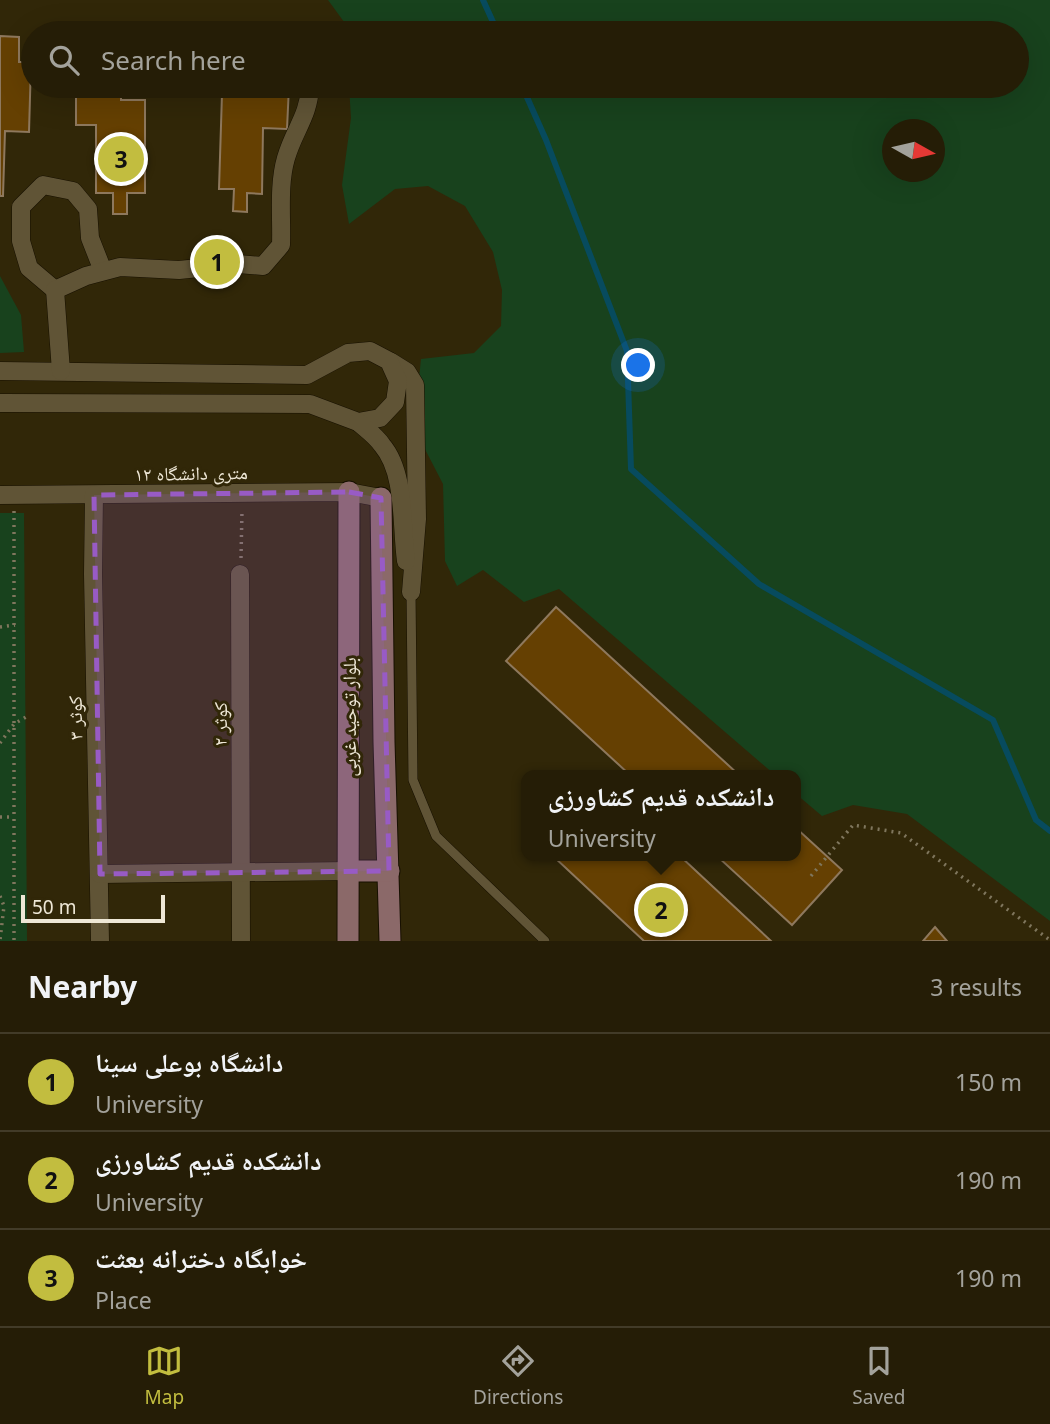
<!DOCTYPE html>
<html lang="en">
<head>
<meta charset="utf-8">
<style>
	body { margin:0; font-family:"Noto Sans","Noto Naskh Arabic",sans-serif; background:#312a14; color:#f1f3f6 }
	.compass { position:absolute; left:882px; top:119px; width:63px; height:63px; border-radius:50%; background:#251d06; box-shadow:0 7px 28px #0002; rotate:98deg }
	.scale { position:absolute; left:21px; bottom:18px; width:144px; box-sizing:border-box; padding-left:7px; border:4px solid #eee7d6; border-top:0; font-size:19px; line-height:24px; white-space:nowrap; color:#eee7d6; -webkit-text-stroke:5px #312708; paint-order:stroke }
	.you { position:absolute; left:639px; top:366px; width:24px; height:24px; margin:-18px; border:5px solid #fff; border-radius:50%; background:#1a73e8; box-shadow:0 0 0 10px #1a73e833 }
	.badge { display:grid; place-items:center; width:46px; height:46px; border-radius:50%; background:#c2bd3f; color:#111; font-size:23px; font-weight:700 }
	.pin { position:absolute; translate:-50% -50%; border:4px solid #fff; box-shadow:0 2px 7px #0006 }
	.popup { position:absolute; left:521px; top:770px; width:280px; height:91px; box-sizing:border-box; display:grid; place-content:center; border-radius:14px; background:#251d06; filter:drop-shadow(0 2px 5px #0005); font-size:23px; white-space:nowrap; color:#a3a29b }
	.popup b { font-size:26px; color:#f1f3f6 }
	.popup::after { content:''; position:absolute; left:50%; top:100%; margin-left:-14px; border:14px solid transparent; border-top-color:#251d06 }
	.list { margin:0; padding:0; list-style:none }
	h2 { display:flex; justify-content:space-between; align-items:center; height:91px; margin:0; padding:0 28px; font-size:30px }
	h2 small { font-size:23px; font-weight:400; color:#a3a29b }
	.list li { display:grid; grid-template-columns:46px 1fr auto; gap:21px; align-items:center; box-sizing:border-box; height:98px; padding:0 28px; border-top:2px solid #423b28 }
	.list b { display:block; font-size:26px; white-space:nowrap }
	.list p { margin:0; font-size:23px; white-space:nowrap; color:#a3a29b }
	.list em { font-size:23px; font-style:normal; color:#a3a29b }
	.icon { flex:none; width:38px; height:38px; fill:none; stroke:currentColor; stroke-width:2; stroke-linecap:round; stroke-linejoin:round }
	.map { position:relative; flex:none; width:1050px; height:941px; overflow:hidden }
	.search { position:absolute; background:#251d06; box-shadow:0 7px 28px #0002; left:21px; right:21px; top:21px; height:77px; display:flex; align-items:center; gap:18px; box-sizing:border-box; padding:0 24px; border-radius:38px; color:#a3a29b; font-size:26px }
	.sheet { height:385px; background:#251d06 }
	nav { display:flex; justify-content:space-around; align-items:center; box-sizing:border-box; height:98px; border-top:2px solid #423b28; background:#251d06; font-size:19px; color:#a3a29b }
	nav a { display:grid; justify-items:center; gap:4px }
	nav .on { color:#c2bd3f }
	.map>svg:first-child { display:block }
	.green { fill:#18421d; fill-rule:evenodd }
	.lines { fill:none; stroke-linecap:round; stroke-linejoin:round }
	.stream { stroke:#074b5e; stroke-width:6 }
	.building { fill:#654002; stroke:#8e785d; stroke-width:2 }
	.lane-casing { stroke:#171000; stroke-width:10 }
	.street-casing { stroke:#171000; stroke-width:19 }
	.secondary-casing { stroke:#171000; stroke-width:23 }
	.path { stroke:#7f765d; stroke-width:3.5; stroke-dasharray:2 5; stroke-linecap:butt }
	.lane { stroke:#605436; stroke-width:9 }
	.street { stroke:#605436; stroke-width:18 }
	.secondary { stroke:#8b6969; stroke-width:21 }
	.marked { fill:#985bc5; fill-opacity:0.2; stroke:#985bc5; stroke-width:5; stroke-dasharray:14 9; stroke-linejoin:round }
	.labels { text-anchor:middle; stroke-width:6; stroke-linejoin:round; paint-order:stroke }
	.street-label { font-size:19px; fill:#eee7d6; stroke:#312708 }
</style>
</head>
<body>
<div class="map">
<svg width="1050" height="941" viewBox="0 0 1050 941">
	<rect width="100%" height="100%" fill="#312708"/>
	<g class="green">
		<path d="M328,0H1050V921L907,814L853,805L822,816L796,794V775H775L559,589L524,602L483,570L457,586L445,561L443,484L414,428L421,359L474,353L501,326L502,290L493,252L465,206L428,186L395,189L349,224L342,185L351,118L349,86H1017V33H347V26ZM892,130H934V172H892Z"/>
		<polygon points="0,276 21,315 24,352 0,353"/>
		<polygon points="0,513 24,513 27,941 0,941"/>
	</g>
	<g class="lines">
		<g class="stream">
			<polyline points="483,0 498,33"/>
			<polyline points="522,86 546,140 627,351 631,469 759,584 993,720 1036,820 1050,831"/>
		</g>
	</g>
	<g class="building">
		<polygon points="0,36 19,37 19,62 31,62 29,132 5,131 3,196 0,196"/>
		<polygon points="76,86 121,86 121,100 145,100 145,193 127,193 127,214 113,214 113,193 96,193 96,125 76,125"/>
		<polygon points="241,86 289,86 287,129 263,128 262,194 247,193 247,212 233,211 234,189 219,189 222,94 241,95"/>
		<polygon points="556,607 739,775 630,775 506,661"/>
		<polygon points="796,828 842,870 792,925 717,856 796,856"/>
		<polygon points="553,856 680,856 771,941 644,941"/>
		<polygon points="935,927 947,941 923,941"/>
	</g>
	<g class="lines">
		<g class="lane-casing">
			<polyline id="lane" points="411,592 413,780 436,836 545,941"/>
		</g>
		<g class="street-casing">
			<g id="street">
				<polyline points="55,290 29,268 21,241 21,207 43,185 73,191 88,209 90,238 103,271"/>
				<polyline points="391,362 407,372 415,385 417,519 411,592"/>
				<polyline points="0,371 307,375 348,353 370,351 389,361 398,381 395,402 380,418 358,422 310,404 0,403"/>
				<path d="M61,371L55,290L86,276L120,267L179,270L238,264L263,266L281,245C282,218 278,185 286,158C294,130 309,116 310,86"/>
				<path d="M358,422C366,429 376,436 382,445C406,473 401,525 406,561"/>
				<polyline points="0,495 349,492 381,498"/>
				<polyline points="94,495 93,574 100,941"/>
				<polyline points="240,574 241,941"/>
				<polyline points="100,874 349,871"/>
			</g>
		</g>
		<g class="secondary-casing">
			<g id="secondary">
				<polyline points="381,498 384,742 390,941"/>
				<polyline points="349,871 389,871"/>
				<polyline points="348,941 349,492"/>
			</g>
		</g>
		<g class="path">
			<polyline points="14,511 14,941"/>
			<polyline points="241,558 242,510"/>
			<polyline points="0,627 15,625"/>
			<polyline points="0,743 14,724 26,717"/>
			<polyline points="0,817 14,817"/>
			<polyline points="811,876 853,825 901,833 1050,940"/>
			<polyline points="0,896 4,906 0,940"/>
		</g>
		<use href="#lane" class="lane"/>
		<use href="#street" class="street"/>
		<use href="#secondary" class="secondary"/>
	</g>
	<path class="marked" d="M349,492L381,498L389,871L100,874L94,495Z"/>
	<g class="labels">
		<g class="street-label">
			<text transform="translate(191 473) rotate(-1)" y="7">۱۲ متری دانشگاه</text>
			<text transform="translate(349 717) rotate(-90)" y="7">بلوار توحید غربی</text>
			<text transform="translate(75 718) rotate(-91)" y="7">کوثر ۳</text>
			<text transform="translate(220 724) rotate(-90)" y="7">کوثر ۲</text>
		</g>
	</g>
</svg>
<svg class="compass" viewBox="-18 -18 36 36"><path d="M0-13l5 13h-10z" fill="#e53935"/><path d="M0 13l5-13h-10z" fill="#a3a29b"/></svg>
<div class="scale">50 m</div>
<div class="you"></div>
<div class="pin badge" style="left:217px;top:262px">1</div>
<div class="pin badge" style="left:661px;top:910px">2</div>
<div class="popup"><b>دانشکده قدیم کشاورزی</b>University</div>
<div class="pin badge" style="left:121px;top:159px">3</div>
<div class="search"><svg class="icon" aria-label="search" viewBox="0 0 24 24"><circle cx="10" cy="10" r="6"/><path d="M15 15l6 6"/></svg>Search here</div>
</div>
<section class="sheet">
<h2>Nearby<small>3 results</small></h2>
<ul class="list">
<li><span class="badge">1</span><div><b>دانشگاه بوعلی سینا</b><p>University</p></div><em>150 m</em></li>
<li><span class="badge">2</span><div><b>دانشکده قدیم کشاورزی</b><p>University</p></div><em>190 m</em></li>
<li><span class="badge">3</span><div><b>خوابگاه دخترانه بعثت</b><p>Place</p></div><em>190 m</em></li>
</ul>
</section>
<nav>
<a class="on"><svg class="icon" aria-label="map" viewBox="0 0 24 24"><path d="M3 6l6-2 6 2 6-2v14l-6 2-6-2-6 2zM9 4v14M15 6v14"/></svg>Map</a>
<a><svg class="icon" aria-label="directions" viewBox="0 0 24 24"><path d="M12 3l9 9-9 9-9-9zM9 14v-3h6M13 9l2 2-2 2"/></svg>Directions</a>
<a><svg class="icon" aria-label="saved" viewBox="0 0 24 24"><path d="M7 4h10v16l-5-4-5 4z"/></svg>Saved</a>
</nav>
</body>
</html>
